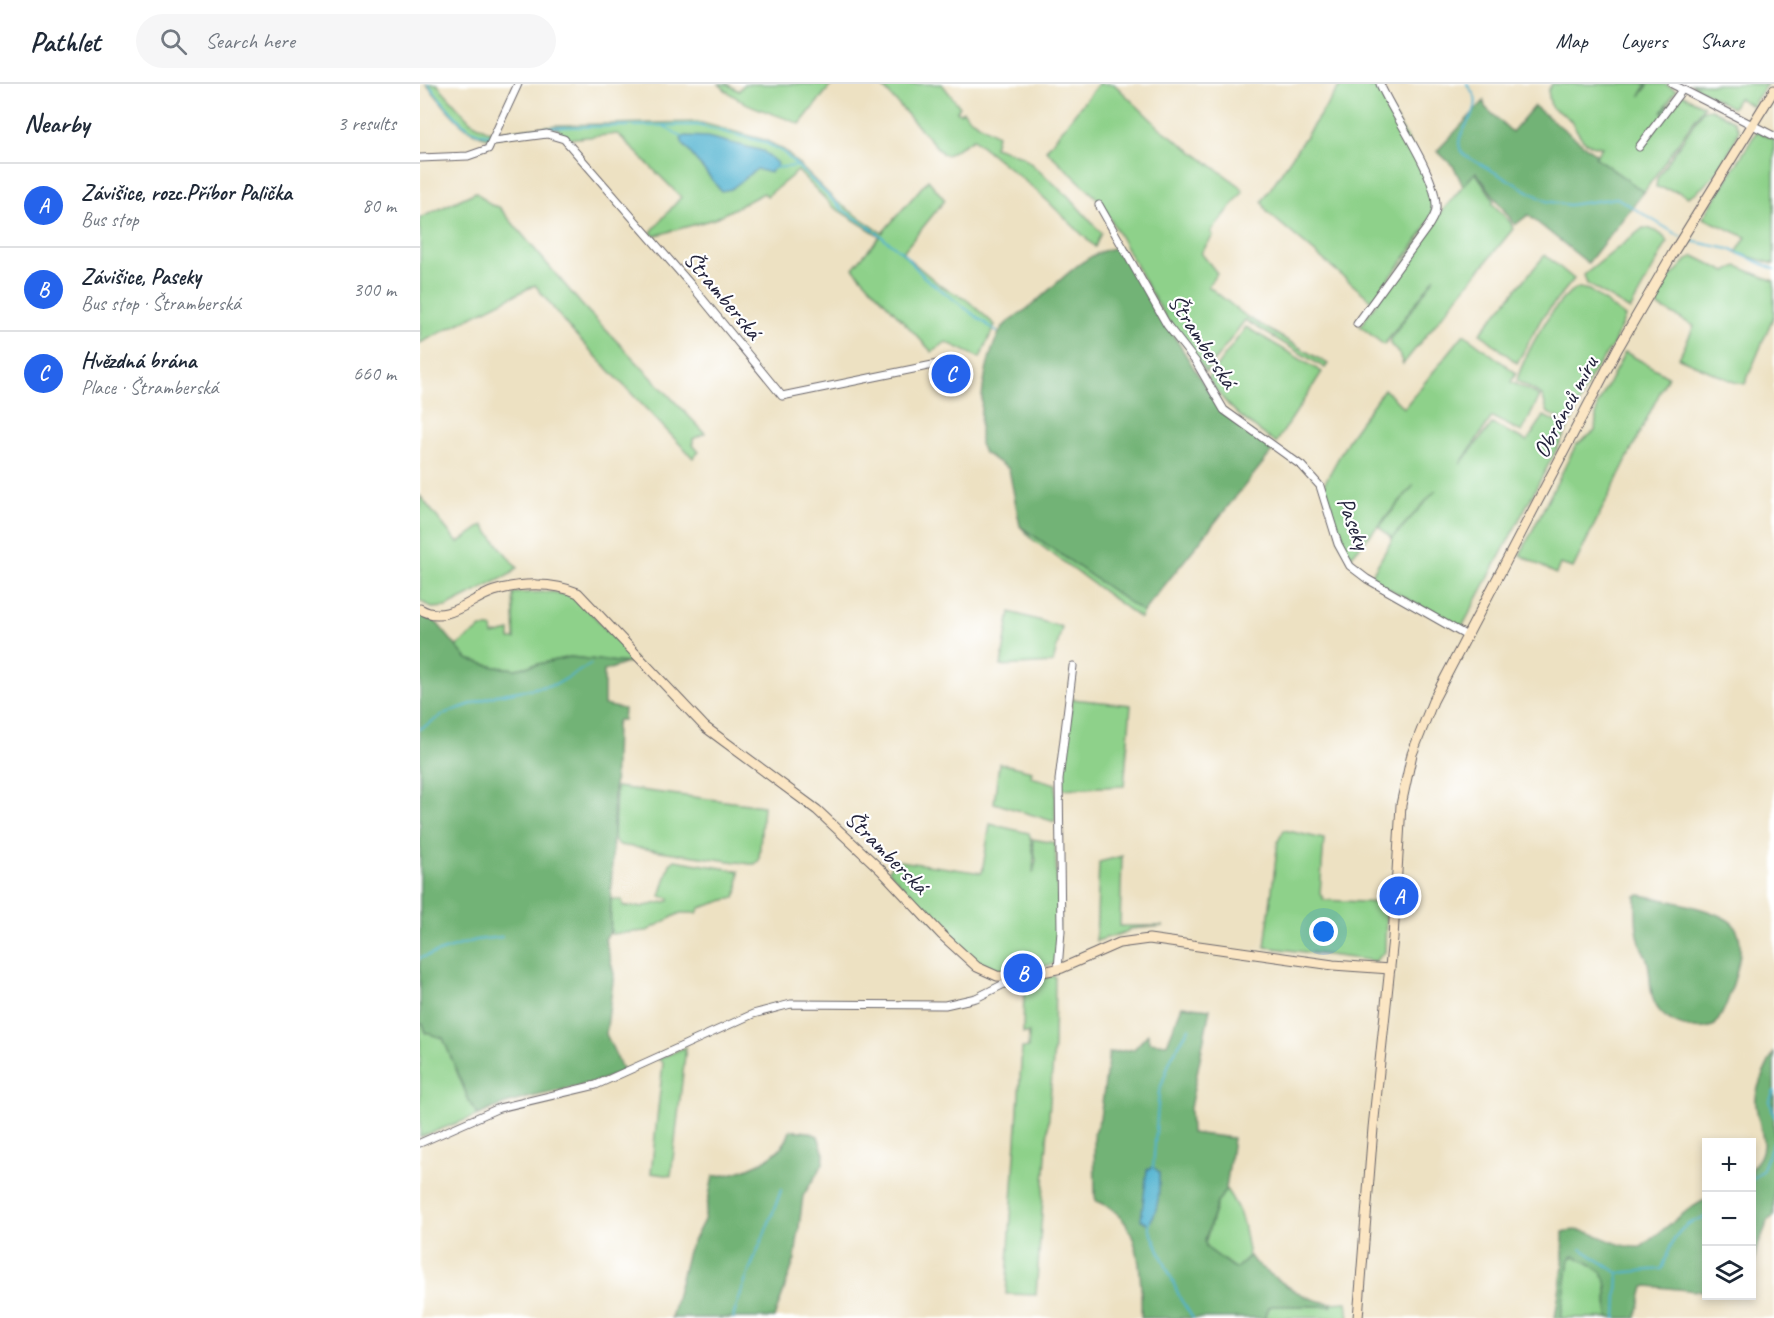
<!DOCTYPE html>
<html lang="en">
<head>
<meta charset="utf-8">
<style>
	body { margin:0; font-family:Caveat,sans-serif; background:#f6f6f7; color:#1f2937 }
	.controls { position:absolute; right:18px; bottom:18px; display:grid; overflow:hidden; border-radius:0px; box-shadow:0 3px 9px #0003 }
	.controls button { width:54px; height:54px; display:grid; place-items:center; padding:0; border:0; border-bottom:2px solid #e0e1e3; background:#fff; color:#1f2937; font:30px sans-serif }
	.you { position:absolute; left:904px; top:848px; width:21px; height:21px; margin:-15px; border:4px solid #fff; border-radius:50%; background:#1a73e8; box-shadow:0 0 0 9px #1a73e833 }
	.badge { display:grid; place-items:center; width:39px; height:39px; border-radius:50%; background:#2563eb; color:#fff; font-size:20px; font-weight:700 }
	.pin { position:absolute; translate:-50% -50%; border:3px solid #fff; box-shadow:0 2px 6px #0006 }
	.list { margin:0; padding:0; list-style:none }
	h2 { display:flex; justify-content:space-between; align-items:center; height:78px; margin:0; padding:0 24px; font-size:26px }
	h2 small { font-size:20px; font-weight:400; color:#747a83 }
	.list li { display:grid; grid-template-columns:39px 1fr auto; gap:18px; align-items:center; box-sizing:border-box; height:84px; padding:0 24px; border-top:2px solid #e0e1e3 }
	.list b { display:block; font-size:22px; white-space:nowrap }
	.list p { margin:0; font-size:20px; white-space:nowrap; color:#747a83 }
	.list em { font-size:20px; font-style:normal; color:#747a83 }
	.icon { flex:none; width:33px; height:33px; fill:none; stroke:currentColor; stroke-width:2; stroke-linecap:round; stroke-linejoin:round }
	.map { position:relative; flex:none; width:1354px; height:1234px; overflow:hidden }
	header { display:flex; align-items:center; gap:36px; box-sizing:border-box; height:84px; padding:0 30px; background:#fff; border-bottom:2px solid #e0e1e3 }
	header strong { font-size:28px }
	nav { display:flex; gap:33px; margin-inline-start:auto; font-size:21px }
	.search { width:420px; height:54px; background:#f6f6f7; display:flex; align-items:center; gap:15px; box-sizing:border-box; padding:0 21px; border-radius:33px; color:#747a83; font-size:22px }
	main { display:flex }
	aside { flex:1; background:#fff }
	.map>svg:first-child { display:block }
	.green { fill:#8ed18a; stroke:#587a62; stroke-width:1.5 }
	.forest { fill:#72b376; stroke:#4a6a58; stroke-width:1.5 }
	.water { fill:#51b3d0; stroke:#3a6a86; stroke-width:1.5 }
	.lines { fill:none; stroke-linecap:round; stroke-linejoin:round }
	.stream { stroke:#51b3d0; stroke-width:2 }
	.street-casing { stroke:#69656a; stroke-width:9 }
	.secondary-casing { stroke:#69656a; stroke-width:11 }
	.street { stroke:#fff; stroke-width:7 }
	.secondary { stroke:#fbe6c4; stroke-width:9 }
	.labels { text-anchor:middle; stroke-width:4.5; stroke-linejoin:round; paint-order:stroke }
	.street-label { font-size:24px; fill:#22223b; stroke:#fff }
</style>
</head>
<body>
<header>
<strong>Pathlet</strong>
<div class="search"><svg class="icon" aria-label="search" viewBox="0 0 24 24"><circle cx="10" cy="10" r="6"/><path d="M15 15l6 6"/></svg>Search here</div>
<nav><a>Map</a><a>Layers</a><a>Share</a></nav>
</header>
<main>
<aside>
<h2>Nearby<small>3 results</small></h2>
<ul class="list">
<li><span class="badge">A</span><div><b>Závišice, rozc.Příbor Palička</b><p>Bus stop</p></div><em>80 m</em></li>
<li><span class="badge">B</span><div><b>Závišice, Paseky</b><p>Bus stop · Štramberská</p></div><em>300 m</em></li>
<li><span class="badge">C</span><div><b>Hvězdná brána</b><p>Place · Štramberská</p></div><em>660 m</em></li>
</ul>
</aside>
<div class="map">
<svg width="1354" height="1234" viewBox="0 0 1354 1234">
	<rect width="100%" height="100%" fill="#fff"/>
	<filter id="ink" filterUnits="userSpaceOnUse"><feTurbulence type="fractalNoise" baseFrequency=".0167" numOctaves="2"/><feDisplacementMap in="SourceGraphic" scale="12" xChannelSelector="R" yChannelSelector="G"/><feConvolveMatrix kernelMatrix="1 2 1 2 8 2 1 2 1" color-interpolation-filters="sRGB"/></filter>
	<filter id="wash" filterUnits="userSpaceOnUse"><feTurbulence type="fractalNoise" baseFrequency=".008" numOctaves="4" result="noise"/><feDisplacementMap in="SourceGraphic" scale="24" xChannelSelector="R" yChannelSelector="G"/><feGaussianBlur stdDeviation="1.35" result="paint"/><feColorMatrix in="noise" values="0 0 0 0 0 0 0 0 0 0 0 0 0 0 0 0 0 1.4 0 .05"/><feComposite in="paint" operator="in"/></filter>
	<g filter="url(#wash)">
		<rect width="100%" height="100%" fill="#ede1c2"/>
		<g class="green">
			<path d="M6,0H17L50,37L72,49L137,41L278,38L345,56L364,66L416,117L462,149L508,96L525,116L482,169L521,202L546,215L575,241L560,274L526,258L512,268L433,184L460,152L413,123L378,87L347,112L344,109L294,135L234,152L231,148L261,113L198,50L147,55L137,44L68,54C40,48 24,20 6,0Z"/>
			<path d="M299,0H307L319,7L324,0H412L380,40C352,28 321,23 299,0Z"/>
			<polygon points="460,0 522,0 540,23 537,27 540,29 543,27 549,34 577,51 574,63 602,72 648,112 681,149 675,163 617,107 553,55 527,71 523,70"/>
			<polygon points="678,0 694,0 740,44 820,102 823,108 791,148 793,152 781,169 797,189 788,202 827,233 908,280 905,284 825,236 786,288 753,245 730,207 681,118 626,66"/>
			<path d="M921,0H948L950,4L953,1L959,7C974,33 1019,99 1012,129C1006,151 967,196 952,217L847,128L842,117Z"/>
			<path d="M1132,0H1227L1220,12L1229,0H1244L1256,6L1241,30L1260,9L1284,22L1224,108L1175,73L1182,63C1157,61 1160,45 1147,33C1142,29 1136,27 1131,23L1128,7Z"/>
			<polygon points="1271,0 1347,0 1332,22 1318,14 1312,24"/>
			<path d="M1291,25L1314,37L1319,46C1311,69 1290,103 1268,113L1259,108L1236,103L1237,94L1283,26Z"/>
			<polygon points="1337,47 1354,55 1354,180 1316,169 1326,153 1283,134"/>
			<polygon points="1055,88 1074,116 1072,119 1091,139 1093,145 983,280 979,270 970,260 970,256 1015,193 964,261 940,242 1017,133"/>
			<polygon points="56,108 71,121 79,123 162,221 285,349 273,355 273,361 279,368 273,374 149,244 115,201 0,259 0,134"/>
			<path d="M1223,144C1232,144 1245,150 1247,159L1210,226L1167,200L1164,191Z"/>
			<polygon points="1125,171 1154,195 1122,234 1097,279 1060,249"/>
			<polygon points="1274,172 1306,188 1317,182 1354,197 1354,231 1325,300 1314,298 1259,274 1274,242 1236,221 1237,207 1268,175"/>
			<path d="M1159,204L1169,206L1205,233L1193,261L1172,290L1152,337L1149,339L1128,329L1122,311L1097,297C1101,276 1138,208 1159,204Z"/>
			<path d="M826,243L902,288L856,359C828,339 805,323 788,294Z"/>
			<polygon points="1044,250 1096,289 1091,298 1120,312 1102,348 1072,333 1040,380 1072,340 1107,357 1124,332 1148,344 1041,545 952,495 951,492 973,454 1016,406 972,454 959,443 994,401 929,475 919,454 904,400 931,351 964,305 984,324"/>
			<polygon points="1205,268 1248,292 1153,484 1140,480 1136,490 1100,471 1156,361 1175,347 1177,322"/>
			<polygon points="0,412 38,459 63,441 97,484 91,490 26,523 12,524 0,517"/>
			<polygon points="600,442 723,528 720,534 612,455"/>
			<polygon points="133,508 151,512 161,518 215,576 207,579 150,573 96,585 75,583 47,575 35,563 61,544 72,544 73,551 90,547 90,555 95,555 93,509"/>
			<polygon points="590,528 642,543 633,579 581,582"/>
			<polygon points="652,615 711,621 704,702 641,705"/>
			<polygon points="579,679 612,687 611,693 636,700 635,738 574,719"/>
			<polygon points="196,703 343,722 339,776 335,780 330,780 199,761 194,756"/>
			<path d="M570,740L609,749L614,772L613,789L616,777L612,755L635,759L639,832L636,879C615,885 590,892 568,884C538,872 493,813 469,787L473,776L562,789Z"/>
			<polygon points="864,746 904,755 900,809 904,816 962,819 962,826 966,826 965,868 955,877 845,863 858,757"/>
			<polygon points="702,772 700,842 744,842 709,845 707,848 676,857 679,778"/>
			<polygon points="255,776 319,787 318,806 315,813 280,824 277,829 260,829 227,847 191,850 190,815 202,816 203,822 220,823 249,817 249,814 240,812 250,780"/>
			<polygon points="633,892 635,893 634,961 616,1211 586,1210 602,964 608,964 609,949 603,949 604,905 612,904 612,896"/>
			<polygon points="0,940 3,940 6,949 23,954 51,1021 59,1031 0,1053"/>
			<polygon points="266,963 251,1092 231,1089 243,979 238,975"/>
			<path d="M806,1105C825,1133 823,1141 829,1172L816,1185L789,1166L785,1159L797,1119Z"/>
			<path d="M1155,1172C1195,1192 1185,1192 1188,1234H1141L1149,1175Z"/>
			<polygon points="927,1218 929,1234 845,1234 849,1223 853,1222 912,1222 911,1219"/>
		</g>
		<g class="forest">
			<polygon points="1064,17 1065,23 1092,48 1114,22 1177,71 1175,73 1224,108 1168,179 1108,131 1095,141 1056,88 1043,102 1034,83 1017,67"/>
			<path d="M699,163L801,328L855,364L723,528L600,442L589,385L564,369L560,360C560,322 562,282 580,247C585,237 603,229 612,221C638,200 664,167 699,163Z"/>
			<path d="M0,528L17,539L47,575L75,583L96,585L150,573L207,579L184,587V621L204,625L203,636H198L196,642L190,848L185,855L194,890L186,950L203,987C157,1009 104,1008 59,1031L51,1021L23,954L6,949L3,940H0Z"/>
			<path d="M1220,811C1241,815 1298,825 1313,840C1324,852 1320,875 1316,890C1311,907 1306,926 1295,941C1276,950 1245,940 1235,920C1229,908 1231,893 1228,879C1227,873 1223,868 1221,862C1215,846 1216,829 1216,812Z"/>
			<path d="M762,922L790,925L770,1024L771,1049L813,1054L806,1105L797,1119L785,1156L786,1163L815,1185L830,1172L835,1179C857,1195 883,1217 911,1219L912,1222H853L849,1223L845,1234H721C722,1195 723,1131 676,1117L675,1112L674,1049L680,1034L689,969L714,965L728,950L729,958L747,960Z"/>
			<path d="M1354,968V1132L1347,1137C1345,1147 1343,1152 1338,1161C1334,1169 1336,1181 1332,1191V1083C1353,1064 1338,1043 1336,1021C1334,1005 1347,982 1354,968Z"/>
			<path d="M370,1046L389,1048L398,1052L404,1070L403,1080L383,1112L375,1175L354,1234H251L268,1167L284,1136L293,1092C317,1092 365,1074 370,1046Z"/>
			<path d="M1286,1115V1208L1228,1202L1224,1203L1216,1234H1188C1185,1193 1195,1191 1154,1172L1149,1175L1141,1234H1135L1143,1183V1148C1169,1139 1194,1166 1221,1163L1269,1125Z"/>
		</g>
		<g class="water">
			<polygon points="265,52 287,53 343,67 358,80 350,89 337,85 311,105 301,107 263,60 261,55"/>
			<path d="M733,1083L739,1088C739,1104 740,1128 728,1140L721,1136L727,1086Z"/>
		</g>
		<g class="lines">
			<g class="stream">
				<path d="M8,0C25,19 44,52 71,51"/>
				<path d="M1047,0C1049,4 1053,8 1055,13C1061,34 1027,51 1044,71L1126,117L1149,121L1197,114L1261,153"/>
				<polyline points="244,42 262,53"/>
				<polyline points="77,50 137,43 277,41 344,58 363,68 423,126 454,146"/>
				<polyline points="353,84 377,82"/>
				<polyline points="456,148 483,169 505,194 577,248"/>
				<polyline points="1266,156 1309,165 1354,185"/>
				<polyline points="0,645 26,629 77,611 137,600 171,580"/>
				<polyline points="0,874 56,856 82,853"/>
				<polyline points="1354,1007 1350,1017 1354,1033"/>
				<polyline points="733,1084 739,1008 751,974 769,944"/>
				<polyline points="1332,1095 1342,1087 1354,1057"/>
				<polyline points="729,1144 729,1137"/>
				<polyline points="730,1146 761,1216 773,1234"/>
				<polyline points="1161,1165 1198,1189"/>
				<path d="M313,1234C325,1190 347,1149 361,1106"/>
				<path d="M1196,1234L1198,1189L1242,1185C1252,1158 1255,1141 1286,1133"/>
			</g>
		</g>
	</g>
	<g filter="url(#ink)">
		<g class="lines">
			<g class="street-casing">
				<g id="street">
					<polyline points="1252,0 1354,52"/>
					<polyline points="74,57 127,50 144,55 272,202 362,312 537,276"/>
					<polyline points="1219,63 1262,6"/>
					<polyline points="0,74 48,72 68,65 98,0"/>
					<polyline points="679,121 747,241 776,278 804,326 882,382 900,402 918,460 930,482 947,495 1047,552"/>
					<path d="M937,240L1009,141C1012,136 1016,130 1016,124C1018,92 973,31 960,0"/>
					<polyline points="638,885 641,847 639,696 653,582"/>
					<polyline points="0,1059 79,1024 176,1001 333,930 371,920 525,921 556,914 598,893"/>
				</g>
			</g>
			<g class="secondary-casing">
				<g id="secondary">
					<path d="M0,525C26,541 50,515 74,507C100,499 133,498 158,509L285,643L397,726L461,786L522,851L557,883L577,892L598,893L642,884L699,859L729,855L913,881L970,885"/>
					<polyline points="938,1234 953,1044 973,854 981,721 992,670 1013,617 1198,264 1253,169 1354,6"/>
				</g>
			</g>
			<use href="#street" class="street"/>
			<use href="#secondary" class="secondary"/>
		</g>
	</g>
	<g class="labels">
		<g class="street-label">
			<text transform="translate(303 211) rotate(50)" y="8">Štramberská</text>
			<text transform="translate(783 257) rotate(57)" y="8">Štramberská</text>
			<text transform="translate(1145 323) rotate(-62)" y="8">Obránců míru</text>
			<text transform="translate(934 439) rotate(69)" y="8">Paseky</text>
			<text transform="translate(467 768) rotate(45)" y="8">Štramberská</text>
		</g>
	</g>
</svg>
<div class="controls">
<button>+</button>
<button>−</button>
<button><svg class="icon" aria-label="layers" viewBox="0 0 24 24"><path d="M12 4l9 5-9 5-9-5zM3 14l9 5 9-5"/></svg></button>
</div>
<div class="you"></div>
<div class="pin badge" style="left:979px;top:812px">A</div>
<div class="pin badge" style="left:603px;top:889px">B</div>
<div class="pin badge" style="left:531px;top:290px">C</div>
</div>
</main>
</body>
</html>
